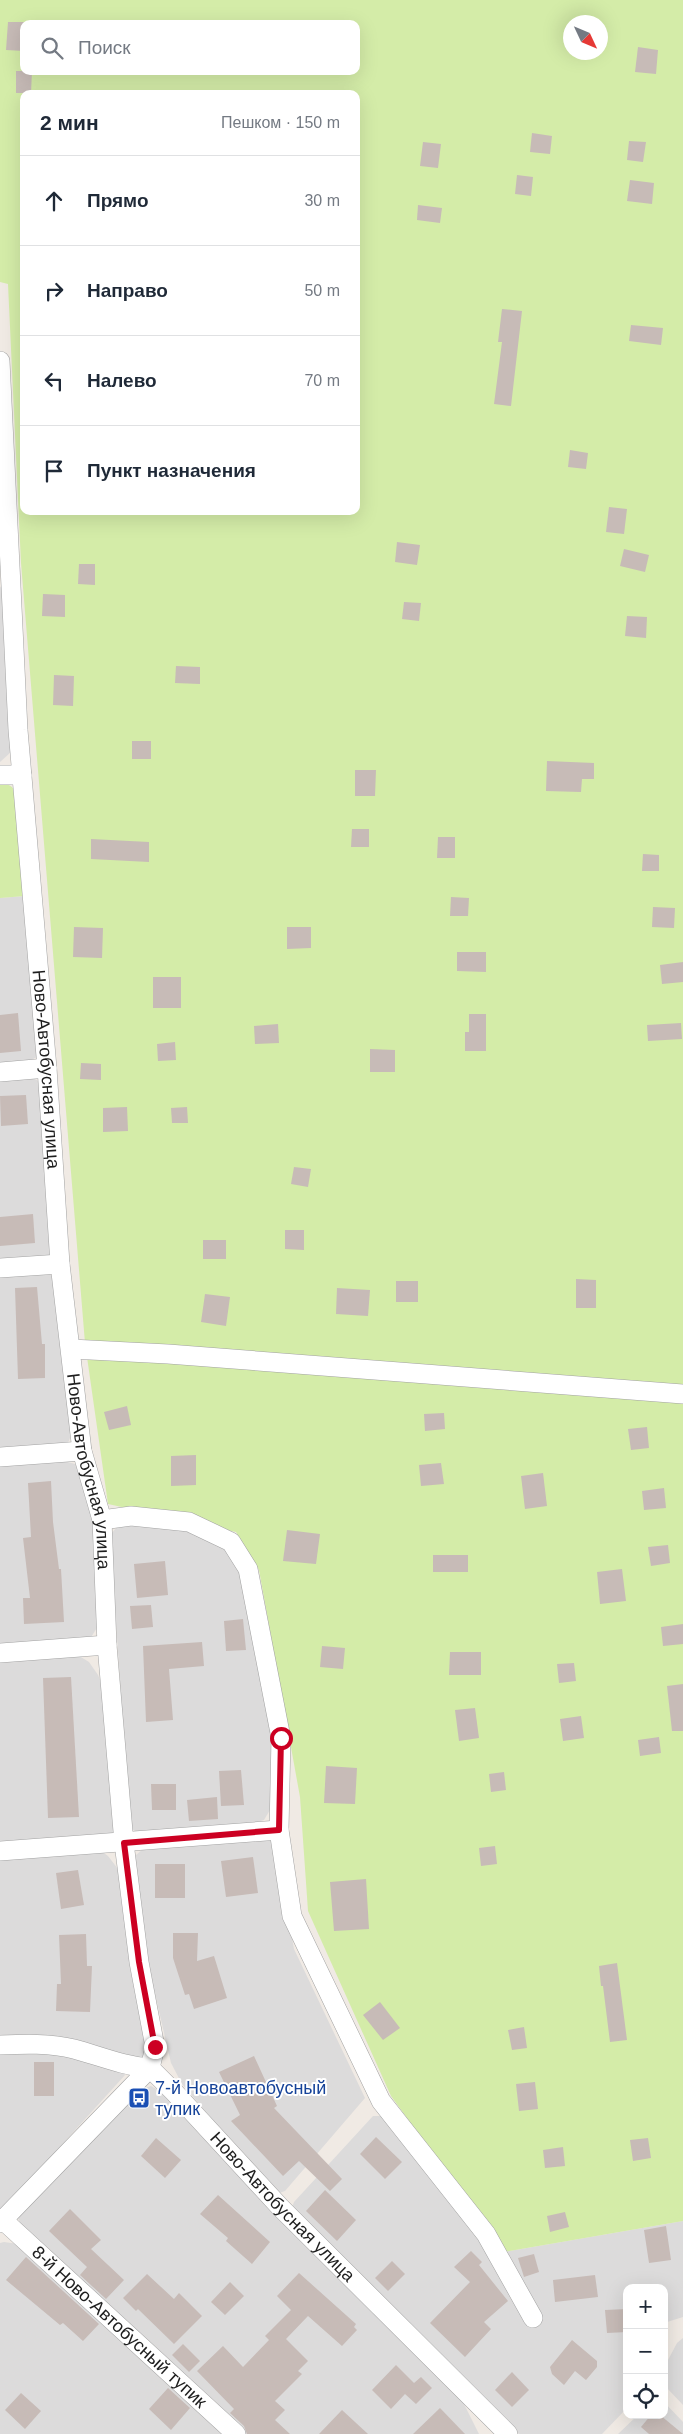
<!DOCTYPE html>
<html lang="ru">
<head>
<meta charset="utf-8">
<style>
	body { margin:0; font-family:Helvetica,sans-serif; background:#f2f2f3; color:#1f2937 }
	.controls { position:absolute; right:15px; bottom:15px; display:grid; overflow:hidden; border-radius:10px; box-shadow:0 5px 20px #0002 }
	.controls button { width:45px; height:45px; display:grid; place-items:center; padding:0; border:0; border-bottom:1px solid #e0e1e3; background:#fff; color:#1f2937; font:25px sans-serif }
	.compass { position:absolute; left:563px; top:15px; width:45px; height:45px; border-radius:50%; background:#fff; box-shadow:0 5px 20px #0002; rotate:134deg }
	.stop { position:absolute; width:15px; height:15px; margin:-11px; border:4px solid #c02; border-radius:50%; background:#fff }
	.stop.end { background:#c02; border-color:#fff; box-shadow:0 1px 5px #0008 }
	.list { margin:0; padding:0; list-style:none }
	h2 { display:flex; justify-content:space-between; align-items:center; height:65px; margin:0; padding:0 20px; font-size:21px }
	h2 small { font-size:16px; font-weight:400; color:#747a83 }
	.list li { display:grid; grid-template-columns:32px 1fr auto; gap:15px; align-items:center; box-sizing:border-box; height:90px; padding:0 20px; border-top:1px solid #e0e1e3 }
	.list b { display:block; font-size:19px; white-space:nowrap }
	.list em { font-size:16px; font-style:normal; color:#747a83 }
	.icon { flex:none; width:28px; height:28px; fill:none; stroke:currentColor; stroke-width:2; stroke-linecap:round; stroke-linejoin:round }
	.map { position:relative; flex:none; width:683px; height:2434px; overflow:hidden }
	.search { position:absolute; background:#fff; box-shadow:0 5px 20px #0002; left:20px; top:20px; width:340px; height:55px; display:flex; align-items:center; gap:12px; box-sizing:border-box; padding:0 18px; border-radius:10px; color:#747a83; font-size:19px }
	.panel { position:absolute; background:#fff; box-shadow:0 5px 20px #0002; left:20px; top:90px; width:340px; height:425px; border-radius:10px }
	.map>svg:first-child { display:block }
	.residential { fill:#dcdbdb }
	.grass { fill:#d4eca8; fill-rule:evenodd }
	.building { fill:#c7bbb7 }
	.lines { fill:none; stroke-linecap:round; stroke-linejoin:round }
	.street-casing { stroke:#a2a2a2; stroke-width:20 }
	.street { stroke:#fff; stroke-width:19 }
	.route { stroke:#c02; stroke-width:6 }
	.labels { text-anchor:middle; stroke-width:4; stroke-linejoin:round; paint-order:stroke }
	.street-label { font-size:18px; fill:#1e1e1e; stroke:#fff }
	.transit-label { font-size:18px; fill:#164399; stroke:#fff; text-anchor:start }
</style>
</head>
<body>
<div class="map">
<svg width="683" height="2434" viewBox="0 0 683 2434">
	<rect width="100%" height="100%" fill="#f0eae4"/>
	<g class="residential">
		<polygon points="0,586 3,591 11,752 0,762"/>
		<polygon points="25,896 39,1040 37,1057 25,1063 0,1065 0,898"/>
		<polygon points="26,1076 37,1080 43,1089 54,1248 49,1255 37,1261 0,1263 0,1078"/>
		<polygon points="48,1272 56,1280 71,1434 69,1441 64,1445 0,1450 0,1273"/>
		<polygon points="64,1461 75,1464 81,1471 96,1521 98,1626 90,1639 0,1648 0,1465"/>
		<polygon points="130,1523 188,1529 227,1546 243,1573 273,1741 273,1805 264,1820 247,1825 140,1834 130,1828 110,1535 117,1527"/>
		<polygon points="76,1654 89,1662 98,1675 108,1699 115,1833 108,1838 0,1845 0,1659"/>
		<polygon points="265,1835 275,1843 294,1949 365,2098 285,2191 276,2194 182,2084 171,2063 146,1955 135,1856 144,1848"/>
		<polygon points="98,1849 108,1856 118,1869 135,1990 147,2038 146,2054 142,2061 0,2038 0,1856"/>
		<polygon points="0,2052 68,2054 124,2070 125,2075 0,2213"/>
		<polygon points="151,2086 167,2095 463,2402 479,2434 244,2434 22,2230 18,2217 139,2090"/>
		<polygon points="373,2116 383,2116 504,2252 683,2221 683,2317 664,2323 664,2288 627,2288 627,2408 602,2434 519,2434 291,2210 294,2202"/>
		<polygon points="4,2242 18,2244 229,2434 0,2434 0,2243"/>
		<polygon points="683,2338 683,2405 667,2388 665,2376 668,2360 677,2343"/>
		<polygon points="664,2402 683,2422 683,2434 618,2434 638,2415 664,2415"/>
	</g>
	<g class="grass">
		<path d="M0,0H683V2221L504,2252L391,2096L308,1911L300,1797L259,1570L236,1532L108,1504L85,1343L21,563L8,284L0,282ZM570,22H600V52H570ZM24,24H356V71H24ZM24,94H356V511H24Z"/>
		<path d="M0,784C8,784 13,785 15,793L25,896L0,898Z"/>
	</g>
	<g class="building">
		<polygon points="8,22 24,22 24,51 6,50"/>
		<polygon points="638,47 658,50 656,74 635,72"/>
		<polygon points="16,71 32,71 31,93 16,93"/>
		<polygon points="532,133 552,136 550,154 530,152"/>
		<polygon points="629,141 646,142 643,162 627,160"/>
		<polygon points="423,142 441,144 438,168 420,166"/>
		<polygon points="517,175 533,177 531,196 515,194"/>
		<polygon points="630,180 654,183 652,204 627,201"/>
		<polygon points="418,205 442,208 440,223 417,220"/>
		<polygon points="502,309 522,311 511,406 494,404 502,342 498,342"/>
		<polygon points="631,325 663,328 661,345 629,341"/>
		<polygon points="570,450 588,453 586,469 568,467"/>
		<polygon points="609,507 627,509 624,534 606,532"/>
		<polygon points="397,542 420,545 417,565 395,562"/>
		<polygon points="624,549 649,555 645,572 620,566"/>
		<polygon points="79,564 95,564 95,585 78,584"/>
		<polygon points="43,594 65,595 65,617 42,616"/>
		<polygon points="404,602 421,603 419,621 402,619"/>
		<polygon points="627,616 647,617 646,638 625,636"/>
		<polygon points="176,666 200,667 200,684 175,683"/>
		<polygon points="54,675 74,676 73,706 53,705"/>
		<rect x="132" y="741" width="19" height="18"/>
		<polygon points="547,761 594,763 594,779 582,779 581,792 546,791"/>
		<polygon points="355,770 376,770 375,796 355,796"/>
		<polygon points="352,829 369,829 369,847 351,847"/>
		<polygon points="438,837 455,837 455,858 437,858"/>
		<polygon points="91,839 149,842 149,862 91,859"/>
		<polygon points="643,854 659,855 659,871 642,871"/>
		<polygon points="451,897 469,898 468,916 450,916"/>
		<polygon points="653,907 675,908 674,928 652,927"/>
		<polygon points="74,927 103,928 102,958 73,957"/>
		<polygon points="287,927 311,927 311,948 287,949"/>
		<polygon points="457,952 486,952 486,972 457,971"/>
		<polygon points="683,962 683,982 662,984 660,965"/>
		<rect x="153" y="977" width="28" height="31"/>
		<polygon points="18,1013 21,1051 0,1053 0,1015"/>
		<polygon points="469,1014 486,1014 486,1051 465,1051 465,1032 469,1032"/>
		<polygon points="681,1023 682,1039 648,1041 647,1025"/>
		<polygon points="278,1024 279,1043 255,1044 254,1026"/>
		<polygon points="175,1042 176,1060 158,1061 157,1044"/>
		<polygon points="370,1049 395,1050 395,1072 370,1072"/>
		<polygon points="81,1063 101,1064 101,1080 80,1079"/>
		<polygon points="26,1095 28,1124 1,1126 0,1096"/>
		<polygon points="127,1107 128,1131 103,1132 103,1108"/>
		<polygon points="187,1107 188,1123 172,1123 171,1108"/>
		<polygon points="294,1167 311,1169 308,1187 291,1184"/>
		<polygon points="33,1214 35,1243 0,1246 0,1217"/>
		<polygon points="285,1230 304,1230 304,1250 285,1249"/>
		<rect x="203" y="1240" width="23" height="19"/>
		<polygon points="576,1279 596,1280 596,1308 576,1308"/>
		<rect x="396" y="1281" width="22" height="21"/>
		<polygon points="37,1287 42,1344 45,1344 45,1378 18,1379 15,1288"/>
		<polygon points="337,1288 370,1290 368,1316 336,1314"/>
		<polygon points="205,1294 230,1297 226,1326 201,1322"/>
		<polygon points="127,1406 131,1425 109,1430 104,1412"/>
		<polygon points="444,1413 445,1429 425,1431 424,1414"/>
		<polygon points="647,1427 649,1448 631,1450 628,1429"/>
		<polygon points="196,1455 196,1485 171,1486 171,1456"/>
		<polygon points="441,1463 444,1484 421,1486 419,1465"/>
		<polygon points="543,1473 547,1506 525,1509 521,1476"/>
		<polygon points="51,1481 53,1522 59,1569 61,1569 64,1622 24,1624 23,1598 30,1598 23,1538 31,1537 28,1483"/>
		<polygon points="664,1488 666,1508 644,1510 642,1491"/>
		<polygon points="287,1530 320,1534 316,1564 283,1561"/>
		<polygon points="668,1545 670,1563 651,1566 648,1547"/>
		<rect x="433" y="1555" width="35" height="17"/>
		<polygon points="165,1561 168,1595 137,1598 134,1564"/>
		<polygon points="622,1569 626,1601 600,1604 597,1572"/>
		<polygon points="151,1605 153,1627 132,1629 130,1606"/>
		<polygon points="243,1619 246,1650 226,1651 224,1621"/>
		<polygon points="683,1624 683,1644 663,1646 661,1627"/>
		<polygon points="202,1642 204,1666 169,1669 173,1720 146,1722 143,1646"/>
		<polygon points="322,1646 345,1648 343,1669 320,1667"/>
		<polygon points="450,1652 481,1652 481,1675 449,1675"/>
		<polygon points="574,1663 576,1681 559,1683 557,1664"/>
		<polygon points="71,1677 79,1817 48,1818 43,1678"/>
		<polygon points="683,1684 683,1731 672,1731 667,1686"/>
		<polygon points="475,1708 479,1738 459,1741 455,1710"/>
		<polygon points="581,1716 584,1738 563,1741 560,1719"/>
		<polygon points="659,1737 661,1753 640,1756 638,1740"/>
		<polygon points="326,1766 357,1768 355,1804 324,1803"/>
		<polygon points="241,1770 244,1805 221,1806 219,1771"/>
		<polygon points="504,1772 506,1790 491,1792 489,1774"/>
		<polygon points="151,1784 176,1784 176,1810 152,1810"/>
		<polygon points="217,1797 218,1819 189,1821 187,1800"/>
		<polygon points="495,1846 497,1864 481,1866 479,1848"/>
		<polygon points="253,1857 258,1893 226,1897 221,1861"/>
		<rect x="155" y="1864" width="30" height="34"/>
		<polygon points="78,1870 84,1905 61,1909 56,1873"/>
		<polygon points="366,1879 369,1929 334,1931 330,1882"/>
		<polygon points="173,1933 198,1933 197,1961 214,1956 227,1998 194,2009 189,1994 185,1995 173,1958"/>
		<polygon points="86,1934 87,1966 92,1966 90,2012 56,2011 57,1984 61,1984 59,1935"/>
		<polygon points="617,1963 627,2040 610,2042 603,1986 601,1986 599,1966"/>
		<polygon points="380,2002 400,2028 383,2040 363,2015"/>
		<polygon points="524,2027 527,2048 512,2050 508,2030"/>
		<polygon points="254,2056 277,2106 274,2108 342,2179 330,2191 299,2161 283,2176 231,2121 240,2115 219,2072"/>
		<rect x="34" y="2062" width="20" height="34"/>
		<polygon points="535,2082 538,2109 519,2111 516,2084"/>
		<polygon points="376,2137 402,2162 385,2179 360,2154"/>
		<polygon points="156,2138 181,2160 165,2178 141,2156"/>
		<polygon points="648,2138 651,2158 633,2161 630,2140"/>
		<polygon points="563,2147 565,2166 545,2168 543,2150"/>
		<polygon points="325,2190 356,2220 337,2241 306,2211"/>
		<polygon points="218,2195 270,2242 252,2264 226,2241 228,2238 200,2214"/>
		<polygon points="70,2209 101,2240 91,2249 124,2280 106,2299 80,2275 87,2267 49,2231"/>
		<polygon points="565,2212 569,2227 550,2232 547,2216"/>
		<polygon points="666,2226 671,2260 649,2263 644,2230"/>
		<polygon points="471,2251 482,2262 479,2265 508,2301 484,2322 491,2329 465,2357 430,2323 470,2282 454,2267"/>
		<polygon points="534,2254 539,2272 524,2277 518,2258"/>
		<polygon points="26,2257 99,2324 83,2341 63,2323 60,2325 6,2280"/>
		<polygon points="392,2261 405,2274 388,2291 375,2278"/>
		<polygon points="299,2273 356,2324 354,2327 357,2330 342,2346 308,2316 286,2339 308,2361 298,2371 302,2374 275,2401 285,2410 275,2420 290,2434 247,2434 244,2426 230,2413 234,2409 197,2371 223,2346 243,2367 269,2340 265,2336 291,2310 277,2296"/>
		<polygon points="147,2274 174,2299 179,2293 202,2316 174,2344 138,2309 136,2311 123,2298"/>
		<polygon points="595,2275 598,2297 555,2302 553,2280"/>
		<polygon points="230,2282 244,2296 225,2315 211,2302"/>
		<polygon points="627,2309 627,2332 607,2333 605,2310"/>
		<polygon points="572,2340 597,2361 597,2367 586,2380 575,2371 564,2385 552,2374 550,2367"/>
		<polygon points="183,2344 200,2361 189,2372 172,2355"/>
		<polygon points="396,2365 414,2383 421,2377 432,2388 416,2404 405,2394 391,2409 372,2390"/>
		<polygon points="512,2372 529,2390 512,2407 495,2390"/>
		<polygon points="168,2388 190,2408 171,2430 149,2409"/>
		<polygon points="21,2393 41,2411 25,2429 5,2410"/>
		<polygon points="440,2408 465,2434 413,2434"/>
		<polygon points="342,2410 368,2434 319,2434"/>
		<polygon points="651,2415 660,2415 683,2434 649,2434 641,2427"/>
	</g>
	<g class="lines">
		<g class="street-casing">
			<g id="street">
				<path id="s1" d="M0,361L18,730L47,1068L60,1264L82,1451L102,1520L107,1645L124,1843L139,1962L155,2047L150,2068"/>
				<polyline points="0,775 22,775"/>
				<polyline points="0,1072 47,1068"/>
				<polyline points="0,1268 60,1264"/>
				<polyline points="71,1349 168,1354 683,1394"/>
				<polyline points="0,1457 82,1451"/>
				<polyline points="102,1520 131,1516 189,1522 231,1542 248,1569 281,1738 279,1830 292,1916 381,2101 486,2234 533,2318"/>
				<polyline points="0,1653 107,1645"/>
				<polyline points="0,1851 279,1830"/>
				<path d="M0,2045C24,2044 50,2043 74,2049C100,2056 123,2066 150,2068"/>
				<path id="s2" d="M150,2068L175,2093L280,2207L508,2434"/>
				<path id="s3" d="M3,2220L236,2434"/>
				<polyline points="0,2223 150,2068"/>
			</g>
		</g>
		<use href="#street" class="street"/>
	</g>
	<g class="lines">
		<polyline class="route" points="155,2047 139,1962 124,1843 279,1830 281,1738"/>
	</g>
	<defs>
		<g id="bus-square" transform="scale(1.125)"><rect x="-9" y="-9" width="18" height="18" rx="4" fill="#1a4fb4" stroke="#fff"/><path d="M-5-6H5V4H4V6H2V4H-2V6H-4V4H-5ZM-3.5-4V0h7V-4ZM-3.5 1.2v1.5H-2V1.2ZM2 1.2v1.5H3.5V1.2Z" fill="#fff"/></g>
	</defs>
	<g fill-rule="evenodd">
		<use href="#bus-square" x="139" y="2098"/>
	</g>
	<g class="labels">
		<g class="street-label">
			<text dy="6" stroke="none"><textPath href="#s1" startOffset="710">Ново-Автобусная улица</textPath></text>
			<text dy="6" stroke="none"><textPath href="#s1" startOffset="1115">Ново-Автобусная улица</textPath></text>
			<text dy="6" stroke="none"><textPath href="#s2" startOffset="192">Ново-Автобусная улица</textPath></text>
			<text dy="6" stroke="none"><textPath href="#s3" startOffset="158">8-й Ново-Автобусный тупик</textPath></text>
		</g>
		<g class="transit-label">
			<text x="155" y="2094">7-й Новоавтобусный<tspan x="155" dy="21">тупик</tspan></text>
		</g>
	</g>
</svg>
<div class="controls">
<button>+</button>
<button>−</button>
<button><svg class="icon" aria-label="locate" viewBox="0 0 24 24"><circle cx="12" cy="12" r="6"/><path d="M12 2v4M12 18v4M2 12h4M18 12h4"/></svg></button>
</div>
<svg class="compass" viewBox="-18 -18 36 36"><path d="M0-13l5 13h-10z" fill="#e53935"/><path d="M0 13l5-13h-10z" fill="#747a83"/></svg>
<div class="stop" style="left:281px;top:1738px"></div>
<div class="stop end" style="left:155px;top:2047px"></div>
<div class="search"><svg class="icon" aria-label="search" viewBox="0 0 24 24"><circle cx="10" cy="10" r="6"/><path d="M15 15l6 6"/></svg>Поиск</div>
<section class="panel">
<h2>2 мин<small>Пешком · 150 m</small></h2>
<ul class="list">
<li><svg class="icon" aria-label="ahead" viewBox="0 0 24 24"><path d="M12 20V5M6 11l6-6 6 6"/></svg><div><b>Прямо</b></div><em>30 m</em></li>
<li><svg class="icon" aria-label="right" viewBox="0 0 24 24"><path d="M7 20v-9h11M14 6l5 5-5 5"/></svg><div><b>Направо</b></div><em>50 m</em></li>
<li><svg class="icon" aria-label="left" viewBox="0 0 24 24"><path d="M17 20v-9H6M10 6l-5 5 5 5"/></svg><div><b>Налево</b></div><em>70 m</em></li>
<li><svg class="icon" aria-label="arrive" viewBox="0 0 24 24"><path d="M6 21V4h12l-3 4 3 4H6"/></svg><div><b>Пункт назначения</b></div></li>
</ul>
</section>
</div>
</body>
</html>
